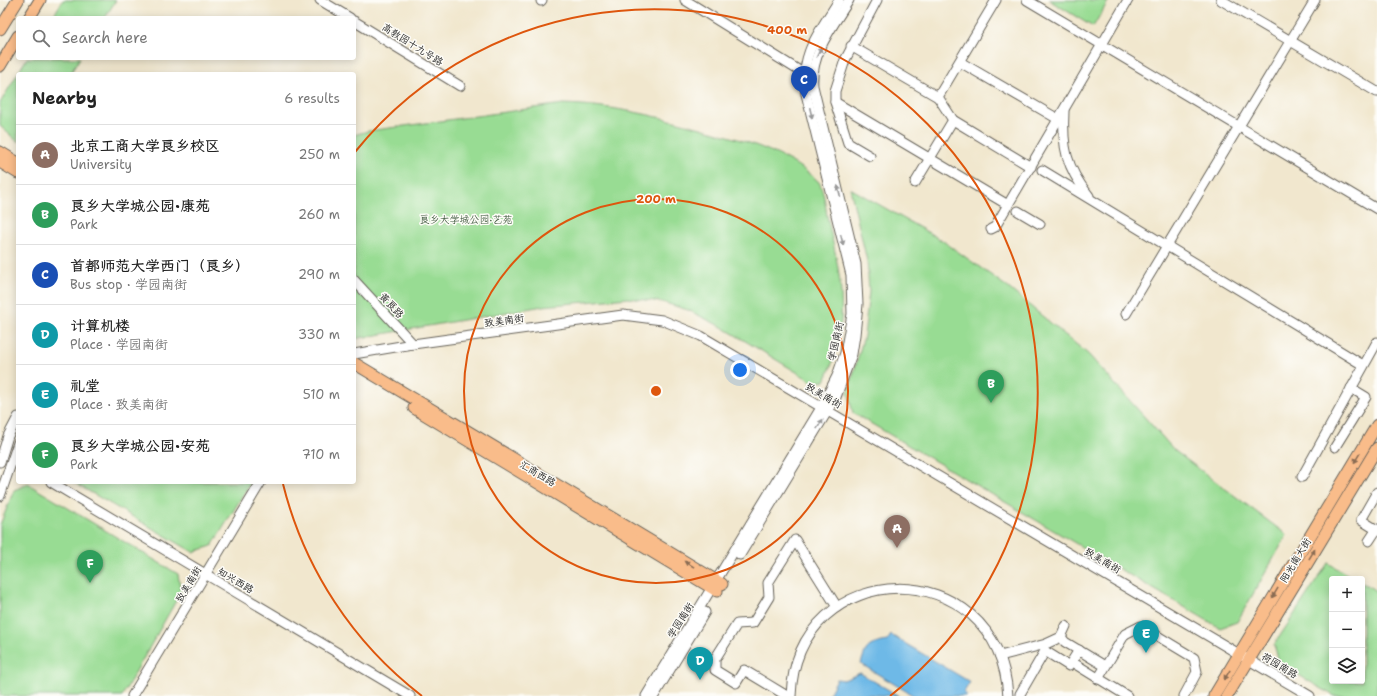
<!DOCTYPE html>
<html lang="en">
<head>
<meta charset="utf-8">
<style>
	body { margin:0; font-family:"Shantell Sans","LXGW WenKai TC",sans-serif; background:#f2f2f2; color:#222 }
	.controls { position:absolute; right:12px; bottom:12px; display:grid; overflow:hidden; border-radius:4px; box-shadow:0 2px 10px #0003 }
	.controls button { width:36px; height:36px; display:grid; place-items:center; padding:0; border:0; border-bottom:1px solid #e0e0e0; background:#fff; color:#222; font:20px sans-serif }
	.you { position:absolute; left:740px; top:370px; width:14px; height:14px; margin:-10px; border:3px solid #fff; border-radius:50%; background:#1a73e8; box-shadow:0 0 0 6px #1a73e833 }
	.badge { display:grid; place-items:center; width:26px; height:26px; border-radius:50%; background:#c8321e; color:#fff; font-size:13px; font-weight:700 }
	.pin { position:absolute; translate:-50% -33px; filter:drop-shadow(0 1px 2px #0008) }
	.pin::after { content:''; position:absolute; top:21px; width:14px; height:12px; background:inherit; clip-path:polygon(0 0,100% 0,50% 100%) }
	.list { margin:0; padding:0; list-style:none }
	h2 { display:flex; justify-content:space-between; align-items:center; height:52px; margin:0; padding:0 16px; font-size:17px }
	h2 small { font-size:13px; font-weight:400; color:#767676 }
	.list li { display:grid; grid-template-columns:26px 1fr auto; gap:12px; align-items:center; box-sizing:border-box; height:60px; padding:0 16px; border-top:1px solid #e0e0e0 }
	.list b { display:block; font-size:15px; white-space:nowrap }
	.list p { margin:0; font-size:13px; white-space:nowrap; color:#767676 }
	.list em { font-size:13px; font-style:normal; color:#767676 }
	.icon { flex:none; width:22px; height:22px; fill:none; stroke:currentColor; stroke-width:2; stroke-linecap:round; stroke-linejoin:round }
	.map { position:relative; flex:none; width:1377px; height:696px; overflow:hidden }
	.search { position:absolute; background:#fff; box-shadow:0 2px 10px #0003; left:16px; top:16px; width:340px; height:44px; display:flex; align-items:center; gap:10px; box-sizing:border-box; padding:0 14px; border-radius:4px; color:#767676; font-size:15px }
	.panel { position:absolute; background:#fff; box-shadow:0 2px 10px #0003; left:16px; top:72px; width:340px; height:412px; border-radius:4px }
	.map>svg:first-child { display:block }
	.green { fill:#98dc93; stroke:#5a7c58 }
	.water { fill:#6eb9e7; stroke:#456a82 }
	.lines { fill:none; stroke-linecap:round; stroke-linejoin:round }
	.minor-casing { stroke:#67635a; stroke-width:11 }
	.major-casing { stroke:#67635a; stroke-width:13 }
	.minor { stroke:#fff; stroke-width:9 }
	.major { stroke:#f9bc8a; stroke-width:11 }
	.oneway { fill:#999 }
	.oneway2 { fill:#8a6c53 }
	.ring { fill:none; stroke:#de560d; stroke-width:2 }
	.labels { text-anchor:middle; stroke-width:3; stroke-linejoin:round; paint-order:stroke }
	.street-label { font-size:10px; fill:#1c1c1c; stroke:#fdfcf7 }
	.park-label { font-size:10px; fill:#475f46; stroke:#fdfcf7 }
	.centre { fill:#de560d; stroke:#fdfcf7; stroke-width:2 }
	.ring-label { font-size:12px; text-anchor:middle; font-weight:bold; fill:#de560d; stroke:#fdfcf7; stroke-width:3; stroke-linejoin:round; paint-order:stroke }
</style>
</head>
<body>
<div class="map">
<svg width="1377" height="696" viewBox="0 0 1377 696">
	<rect width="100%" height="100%" fill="#fdfcf7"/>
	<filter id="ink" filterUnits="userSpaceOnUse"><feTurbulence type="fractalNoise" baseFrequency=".025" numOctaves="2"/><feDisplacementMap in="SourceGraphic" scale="8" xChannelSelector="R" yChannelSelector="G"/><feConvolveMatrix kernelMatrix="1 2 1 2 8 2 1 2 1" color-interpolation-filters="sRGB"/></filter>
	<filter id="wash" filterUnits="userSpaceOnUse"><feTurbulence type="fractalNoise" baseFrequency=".012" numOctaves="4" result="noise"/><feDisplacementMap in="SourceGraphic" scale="16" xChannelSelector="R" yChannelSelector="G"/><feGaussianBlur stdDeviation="0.9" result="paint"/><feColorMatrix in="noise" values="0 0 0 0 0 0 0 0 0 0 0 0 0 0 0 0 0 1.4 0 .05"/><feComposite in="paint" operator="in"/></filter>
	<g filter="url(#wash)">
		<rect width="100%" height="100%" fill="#f1e7ce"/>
		<g class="green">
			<polygon points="63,0 116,0 105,18 52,18"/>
			<polygon points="1049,0 1109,0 1093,27"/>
			<polygon points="27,58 80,58 70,74 18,74 18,142 0,126 0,103"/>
			<path d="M563,104C609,105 653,115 697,127C739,139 785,151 818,181C823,186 826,208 827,216C841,276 852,323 825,381L813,382L722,327L688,310L662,302L628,298L543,306L354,339V135L368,131Z"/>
			<polygon points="850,188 943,241 1006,286 1088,354 1175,451 1287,535 1237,622 1220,628 853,413 848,393 864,336 869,292 867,261"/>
			<polygon points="73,482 251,482 212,546 193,552"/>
			<polygon points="28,484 178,574 181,592 122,696 0,696 0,525 14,490"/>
			<polygon points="1328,563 1355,579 1332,579 1332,681 1362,681 1362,583 1377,591 1377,696 1334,696 1280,664 1274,645"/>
		</g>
		<g class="water">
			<path d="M891,635L970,682L964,692L967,696H914L861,664C866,646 868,645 887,641Z"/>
			<polygon points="860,673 899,696 848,694 846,696 828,696 837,679 844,680"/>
		</g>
	</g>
	<g filter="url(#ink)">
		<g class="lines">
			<g class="minor-casing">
				<g id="minor">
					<polyline points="320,0 350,18"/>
					<polyline points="685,0 803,73 809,74"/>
					<polyline points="996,0 938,97 953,120 1031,167"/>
					<polyline points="1027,0 1377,209"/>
					<polyline points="1221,0 1377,92"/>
					<polyline points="541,1 542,0"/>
					<polyline points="354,21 460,86"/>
					<polyline points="851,46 938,97"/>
					<polyline points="960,62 1058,119"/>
					<polyline points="835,102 1008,205"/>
					<path d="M1064,111C1062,147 1066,167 1089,196"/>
					<polyline points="870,156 848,143 835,102 835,91 845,60 877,0"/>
					<polyline points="1042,170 1363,365"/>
					<polyline points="915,183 953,120"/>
					<polyline points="1018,211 1040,224"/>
					<polyline points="991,229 995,227 1128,0"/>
					<polyline points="354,280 413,344"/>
					<polyline points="1126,314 1315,0"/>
					<polyline points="354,354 413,344 623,315 662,320 701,336 1310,696"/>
					<polyline points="1335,447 1366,397 1351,388"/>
					<polyline points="0,462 8,436 18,417"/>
					<polyline points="1302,477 1377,342"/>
					<polyline points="51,482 410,696"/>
					<polyline points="0,496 18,443"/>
					<polyline points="1377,530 1361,520 1377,492"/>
					<polyline points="1369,541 1377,529"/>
					<path d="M740,555L836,397L852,354L855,335L858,304L856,264L813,86C810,54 833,26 849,0"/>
					<polyline points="1061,637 1065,642 1105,666"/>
					<polyline points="1000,656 1046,644 1061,637 1066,626"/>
					<polyline points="1072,662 1127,696"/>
					<polyline points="1098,679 1125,634 1141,626 1194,658 1197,672 1184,696"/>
					<polyline points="1020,694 1045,651 1069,666 1079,650"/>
					<polyline points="132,696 261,482"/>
					<path d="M646,696L822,406L837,376L845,353L852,314L851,275L806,94C799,54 819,33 839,0"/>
					<polyline points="654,696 705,612"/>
					<polyline points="787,696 744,670 736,683 715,670 715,659 737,624 753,623 769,597 768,583 795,540 837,607"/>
					<path d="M791,696C796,555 999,550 1008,696"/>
				</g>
			</g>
			<g class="major-casing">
				<g id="major">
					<polyline points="29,18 40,0"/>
					<polyline points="0,29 18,0"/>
					<polyline points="0,66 18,36"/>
					<polyline points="0,152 18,163"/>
					<polyline points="0,162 18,173"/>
					<polyline points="354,363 722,584"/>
					<polyline points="414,408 717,591"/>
					<polyline points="1214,696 1377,425"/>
					<polyline points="1227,696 1377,448"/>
				</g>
			</g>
			<use href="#minor" class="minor"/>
			<use href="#major" class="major"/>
		</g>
		<defs><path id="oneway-solid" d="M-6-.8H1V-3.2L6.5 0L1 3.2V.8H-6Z"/></defs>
		<g class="oneway">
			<use href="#oneway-solid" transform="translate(819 52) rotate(-64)"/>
			<use href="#oneway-solid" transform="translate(811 113) rotate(77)"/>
			<use href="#oneway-solid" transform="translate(839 191) rotate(-104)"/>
			<use href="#oneway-solid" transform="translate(842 240) rotate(76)"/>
			<use href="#oneway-solid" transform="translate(820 424) rotate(-58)"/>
		</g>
		<g class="oneway2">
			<use href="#oneway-solid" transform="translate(1357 458) rotate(121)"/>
			<use href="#oneway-solid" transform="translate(1312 554) rotate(-59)"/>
			<use href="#oneway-solid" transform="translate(689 564) rotate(-149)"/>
			<use href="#oneway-solid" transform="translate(1275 593) rotate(121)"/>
			<use href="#oneway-solid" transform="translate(1227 675) rotate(121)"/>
		</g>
	</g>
	<g class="ring">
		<circle cx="656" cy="391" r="192"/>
		<path d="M422 696A384 384 0 0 1 283 484M355 152A384 384 0 1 1 890 696"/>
	</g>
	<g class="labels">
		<g class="street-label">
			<text transform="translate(413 44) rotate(32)" y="4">高教园十九号路</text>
			<text transform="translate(392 305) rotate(47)" y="4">黄良路</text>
			<text transform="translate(504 320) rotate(-8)" y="4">致美南街</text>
			<text transform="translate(835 341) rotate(-77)" y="4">学园南街</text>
			<text transform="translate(824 395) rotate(30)" y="4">致美南街</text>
			<text transform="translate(538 473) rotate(31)" y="4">汇商西路</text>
			<text transform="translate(1103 560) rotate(30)" y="4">致美南街</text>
			<text transform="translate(1295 560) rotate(-59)" y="4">阳光南大街</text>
			<text transform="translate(236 580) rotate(31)" y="4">知兴西路</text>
			<text transform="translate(188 584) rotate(-59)" y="4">致美南街</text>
			<text transform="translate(680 620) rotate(-58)" y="4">学园南街</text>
			<text transform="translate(1280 665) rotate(31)" y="4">荷园南路</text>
		</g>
		<g class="park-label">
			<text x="466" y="223">良乡大学城公园·艺苑</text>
		</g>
	</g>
	<circle cx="656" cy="391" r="6" class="centre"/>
	<g class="ring-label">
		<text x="787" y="34">400 m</text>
		<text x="656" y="203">200 m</text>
	</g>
</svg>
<div class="controls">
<button>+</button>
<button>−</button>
<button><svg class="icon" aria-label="layers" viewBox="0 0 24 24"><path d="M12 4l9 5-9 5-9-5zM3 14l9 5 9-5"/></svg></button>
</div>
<div class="you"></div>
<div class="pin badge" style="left:897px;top:548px;background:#8d6e63">A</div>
<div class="pin badge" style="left:991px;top:403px;background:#2e9e5b">B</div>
<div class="pin badge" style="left:804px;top:99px;background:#1a4fb4">C</div>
<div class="pin badge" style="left:700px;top:680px;background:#0f9aa8">D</div>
<div class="pin badge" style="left:1146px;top:653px;background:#0f9aa8">E</div>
<div class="pin badge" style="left:90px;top:583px;background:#2e9e5b">F</div>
<div class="search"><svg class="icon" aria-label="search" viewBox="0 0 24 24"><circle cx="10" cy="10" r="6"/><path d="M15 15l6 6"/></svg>Search here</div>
<section class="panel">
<h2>Nearby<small>6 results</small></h2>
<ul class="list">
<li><span class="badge" style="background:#8d6e63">A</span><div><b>北京工商大学良乡校区</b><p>University</p></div><em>250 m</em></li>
<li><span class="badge" style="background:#2e9e5b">B</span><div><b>良乡大学城公园·康苑</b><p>Park</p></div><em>260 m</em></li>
<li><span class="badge" style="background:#1a4fb4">C</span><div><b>首都师范大学西门（良乡）</b><p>Bus stop · 学园南街</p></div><em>290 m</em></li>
<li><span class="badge" style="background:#0f9aa8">D</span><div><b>计算机楼</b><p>Place · 学园南街</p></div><em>330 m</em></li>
<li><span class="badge" style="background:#0f9aa8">E</span><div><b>礼堂</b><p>Place · 致美南街</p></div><em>510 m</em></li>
<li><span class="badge" style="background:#2e9e5b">F</span><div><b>良乡大学城公园·安苑</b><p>Park</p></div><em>710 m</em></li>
</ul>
</section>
</div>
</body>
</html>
